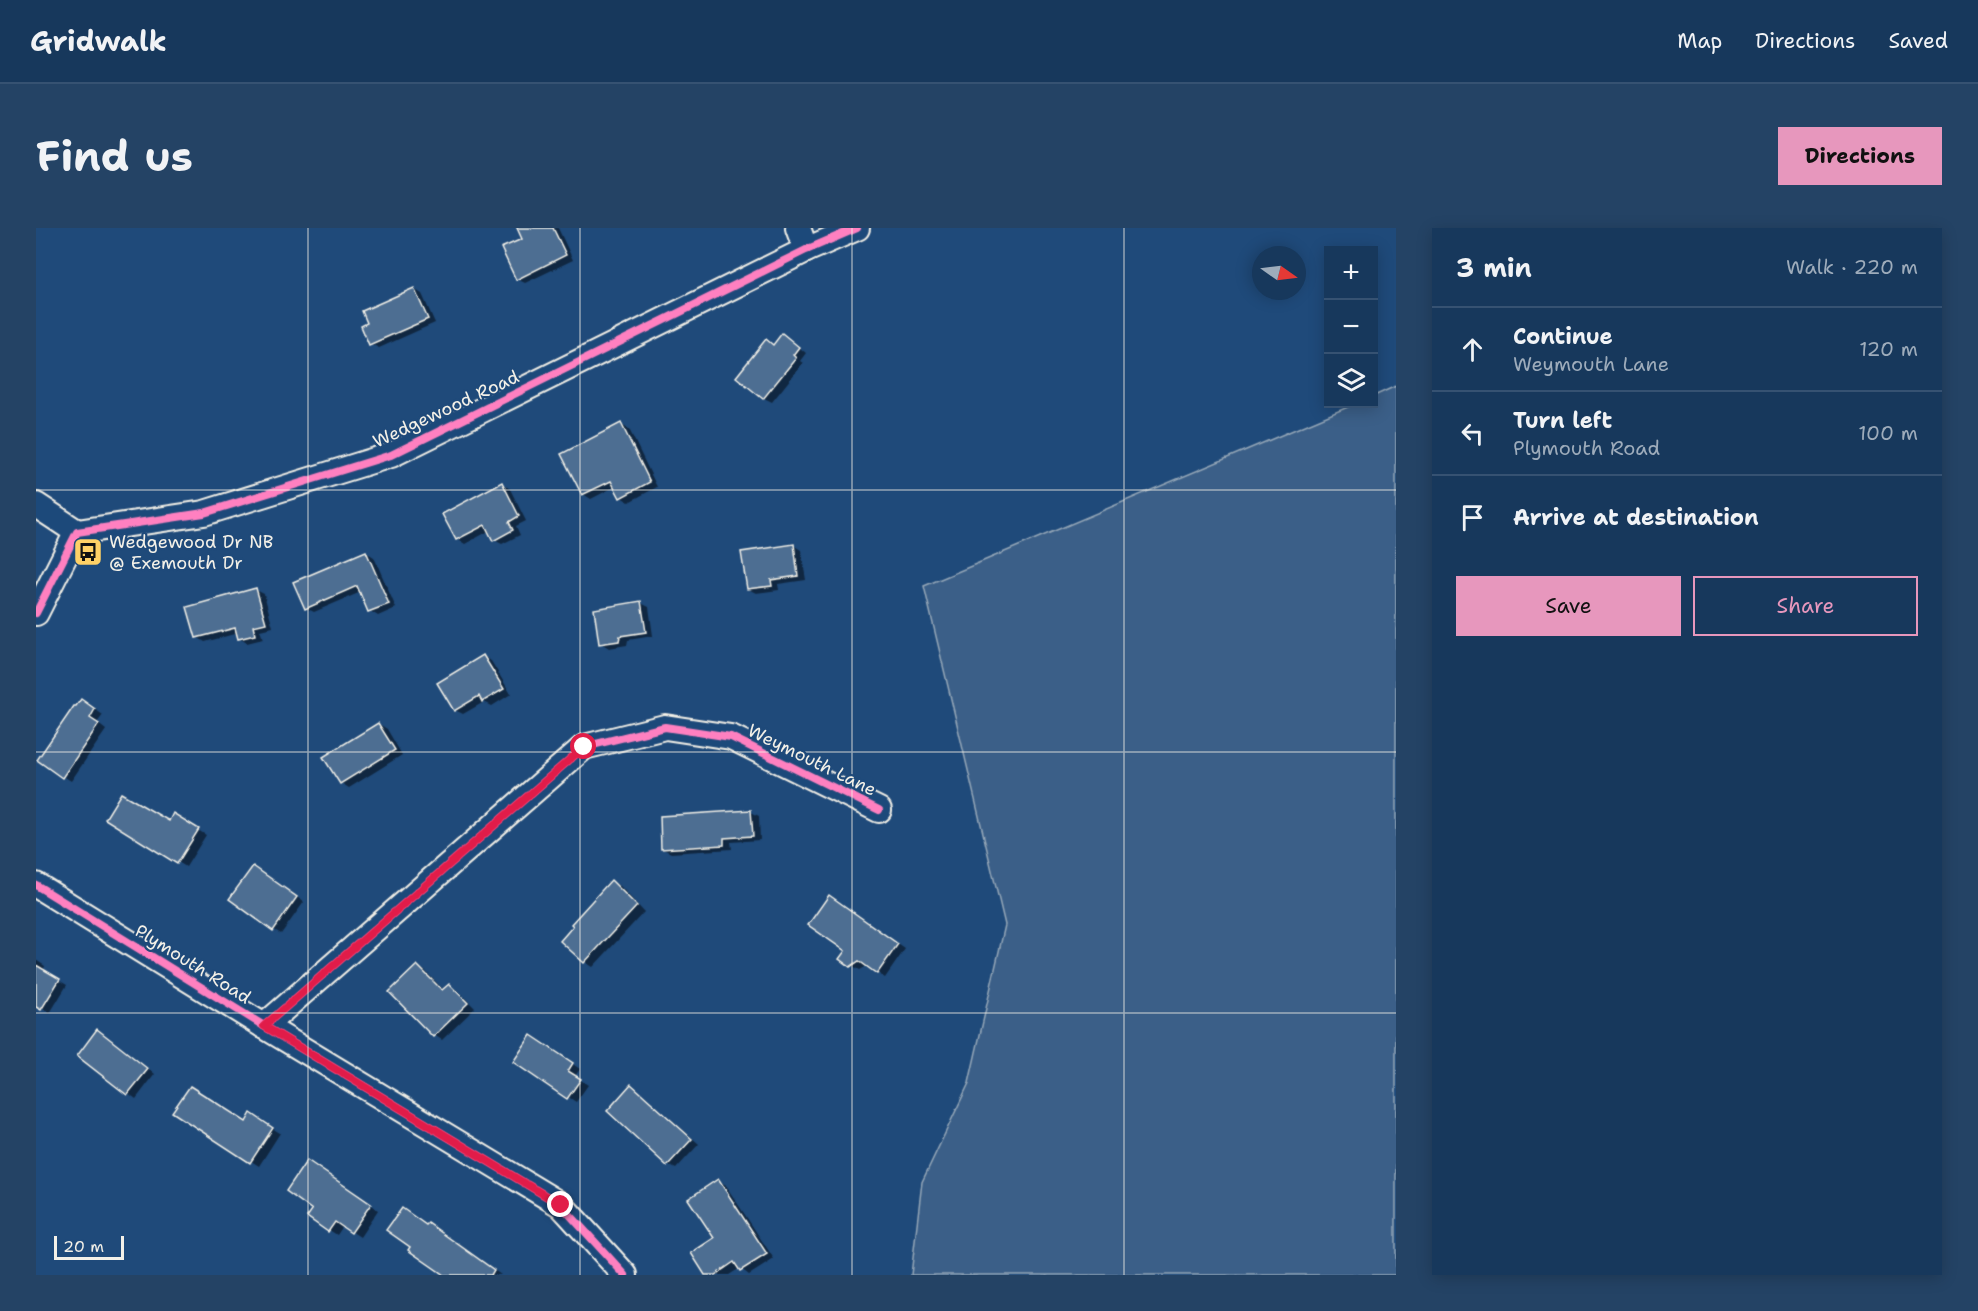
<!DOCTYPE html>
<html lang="en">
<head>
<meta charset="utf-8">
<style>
	body { margin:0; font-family:"Shantell Sans",sans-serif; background:#244365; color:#f1f3f6 }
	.controls { position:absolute; right:18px; top:18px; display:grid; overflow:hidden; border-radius:0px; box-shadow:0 3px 15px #0003 }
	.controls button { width:54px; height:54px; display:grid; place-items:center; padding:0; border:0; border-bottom:2px solid #365272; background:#17385c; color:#f1f3f6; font:30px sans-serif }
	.compass { position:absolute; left:1216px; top:18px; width:54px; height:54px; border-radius:50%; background:#17385c; box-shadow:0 3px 15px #0003; rotate:104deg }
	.scale { position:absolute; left:18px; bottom:15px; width:70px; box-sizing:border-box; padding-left:6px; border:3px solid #f4f1e8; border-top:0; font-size:16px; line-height:21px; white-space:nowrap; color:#f4f1e8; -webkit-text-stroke:4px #1f4a7a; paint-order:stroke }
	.stop { position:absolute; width:18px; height:18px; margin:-14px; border:4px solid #e11d48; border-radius:50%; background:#fff }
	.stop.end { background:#e11d48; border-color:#fff; box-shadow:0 2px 6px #0008 }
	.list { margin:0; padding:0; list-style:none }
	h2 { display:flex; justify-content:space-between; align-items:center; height:78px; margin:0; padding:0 24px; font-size:26px }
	h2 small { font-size:20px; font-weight:400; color:#9eacbb }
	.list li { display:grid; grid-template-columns:39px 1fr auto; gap:18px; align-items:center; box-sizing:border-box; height:84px; padding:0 24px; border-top:2px solid #365272 }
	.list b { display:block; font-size:22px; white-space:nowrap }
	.list p { margin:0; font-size:20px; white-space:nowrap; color:#9eacbb }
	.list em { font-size:20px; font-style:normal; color:#9eacbb }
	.actions { display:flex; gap:12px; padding:18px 24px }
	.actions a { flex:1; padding:14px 0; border:2px solid #e797bd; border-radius:0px; text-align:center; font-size:21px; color:#e797bd }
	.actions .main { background:#e797bd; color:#111 }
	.icon { flex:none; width:33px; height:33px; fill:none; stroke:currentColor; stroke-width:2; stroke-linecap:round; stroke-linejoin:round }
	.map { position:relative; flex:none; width:1360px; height:1047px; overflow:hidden; border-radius:0px }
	header { display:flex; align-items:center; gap:36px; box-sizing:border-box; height:84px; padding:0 30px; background:#17385c; border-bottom:2px solid #365272 }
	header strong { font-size:28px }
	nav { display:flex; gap:33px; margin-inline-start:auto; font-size:21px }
	.intro { display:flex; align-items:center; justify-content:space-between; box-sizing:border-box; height:144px; padding:0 36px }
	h1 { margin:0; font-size:42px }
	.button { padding:15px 27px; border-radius:0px; background:#e797bd; color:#111; font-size:21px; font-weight:700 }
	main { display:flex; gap:36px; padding:0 36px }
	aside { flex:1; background:#17385c; border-radius:0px; box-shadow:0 3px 15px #0003 }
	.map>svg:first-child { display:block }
	.green { fill:#3a5f88; stroke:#97a8b8; stroke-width:1.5 }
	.shadow { fill:#0007 }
	.building { fill:#4d6e92; stroke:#f4f1e8; stroke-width:1.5 }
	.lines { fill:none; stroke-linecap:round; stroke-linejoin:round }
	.street-casing { stroke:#f4f1e8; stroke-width:28 }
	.street { stroke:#1f4a7a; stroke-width:24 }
	.cycleway-casing { stroke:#1f4a7a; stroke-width:11 }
	.cycleway { stroke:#ff80c0; stroke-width:8 }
	.route { stroke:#e11d48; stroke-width:8 }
	.grid { fill:none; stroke:#f4f1e8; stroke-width:1.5; stroke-opacity:0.55 }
	.labels { text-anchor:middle; stroke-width:4.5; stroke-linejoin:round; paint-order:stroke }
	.street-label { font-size:18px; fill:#f4f1e8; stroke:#1f4a7a }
	.poi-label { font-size:18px; fill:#f4f1e8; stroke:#1f4a7a; text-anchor:start }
</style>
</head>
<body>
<header>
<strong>Gridwalk</strong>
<nav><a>Map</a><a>Directions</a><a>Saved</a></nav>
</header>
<div class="intro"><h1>Find us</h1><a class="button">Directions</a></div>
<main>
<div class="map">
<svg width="1360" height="1047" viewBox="0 0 1360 1047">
	<rect width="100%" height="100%" fill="#1f4a7a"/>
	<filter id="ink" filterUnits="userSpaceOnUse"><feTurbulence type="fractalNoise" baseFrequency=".0167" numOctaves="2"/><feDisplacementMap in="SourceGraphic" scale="12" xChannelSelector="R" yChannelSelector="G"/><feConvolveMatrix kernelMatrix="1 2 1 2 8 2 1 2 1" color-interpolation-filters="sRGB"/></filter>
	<g filter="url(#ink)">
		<polygon class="green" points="1360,158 1360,1047 875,1047 886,954 933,855 969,697 888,358 1319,176 1338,176 1338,168"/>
		<g class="shadow">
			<polygon points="483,0 522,0 537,32 489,55 481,51 488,11"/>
			<polygon points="378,61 386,66 399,95 343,120 335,116"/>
			<polygon points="754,112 770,125 764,133 767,135 736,174 728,170 738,118"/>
			<polygon points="585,197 593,201 621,259 593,274 585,269 580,258 555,271 547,266"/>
			<polygon points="466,256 474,261 490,293 480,298 484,307 466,316 458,312 453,303 429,316 421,311"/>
			<polygon points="757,317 765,322 770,352 742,356 743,362 720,365 712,361"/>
			<polygon points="330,324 338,329 360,380 342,388 334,383 325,364 278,384 270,380"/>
			<polygon points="220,362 228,366 237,399 224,402 227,411 211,415 203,410 202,405 169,414 161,409"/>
			<polygon points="605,375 613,379 617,408 592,412 591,417 573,420 565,415"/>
			<polygon points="447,428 455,433 475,466 456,478 448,474 427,486 419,482"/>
			<polygon points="53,477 67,487 61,495 70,502 35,553 3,532"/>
			<polygon points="343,496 351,501 366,527 313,560 305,555"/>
			<polygon points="715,584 723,588 724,612 695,614 696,621 635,625 627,621"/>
			<polygon points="137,587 170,607 150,639 71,590 134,595"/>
			<polygon points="225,644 268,674 245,706 237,701"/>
			<polygon points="576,654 584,658 608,684 557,739 549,734 526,713"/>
			<polygon points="801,674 869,721 849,750 831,738 824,742 815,737"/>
			<polygon points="0,732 9,738 7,743 31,757 14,785 0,777"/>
			<polygon points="381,738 389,743 408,762 413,757 421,762 439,780 406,812 398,807"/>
			<polygon points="70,808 119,846 100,871 43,828"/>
			<polygon points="504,814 544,841 539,848 552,857 540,874 479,834"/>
			<polygon points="596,858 603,863 663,916 640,941 632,937"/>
			<polygon points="138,884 210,895 223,892 244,905 223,938"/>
			<polygon points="279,939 342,982 324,1009 307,998 301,1007 273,989 278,981"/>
			<polygon points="682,953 690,958 738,1031 713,1047 704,1040 693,1047 671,1047 680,1010"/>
			<polygon points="391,999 400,1001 465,1047 410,1047"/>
		</g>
		<g class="building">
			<polygon points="481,0 517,0 530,27 480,52 465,20 486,11"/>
			<polygon points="378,60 392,91 333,117 325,98 331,95 326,83"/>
			<polygon points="746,105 763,119 757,127 760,130 727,171 700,149 730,111 737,117"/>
			<polygon points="585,195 614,254 584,270 575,253 546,267 525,226"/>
			<polygon points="466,254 483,288 473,294 477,302 457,313 449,297 420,312 406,286"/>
			<polygon points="758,316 762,348 735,352 736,358 711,361 705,324"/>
			<polygon points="330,323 353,376 332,384 321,358 269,381 257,354"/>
			<polygon points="220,360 230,395 217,398 219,407 202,411 199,400 160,410 151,379"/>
			<polygon points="605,373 610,404 584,408 583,413 563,416 558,381"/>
			<polygon points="447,427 468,461 446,474 443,468 418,483 401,455"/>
			<polygon points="45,471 59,481 54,490 63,496 26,550 1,532 38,478 40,478"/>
			<polygon points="342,495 359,522 304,556 287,529"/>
			<polygon points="85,565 133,593 137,585 163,601 141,636 69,591"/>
			<polygon points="715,582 717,608 688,610 688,617 625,621 624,588"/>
			<polygon points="217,638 261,669 237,703 193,671"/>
			<polygon points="575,652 601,678 548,735 524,713 537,698 535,696"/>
			<polygon points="793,667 862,716 841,746 823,733 814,739 803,731 809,723 772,697"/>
			<polygon points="0,737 24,751 5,782 0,779"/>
			<polygon points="381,737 406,762 413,756 432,775 397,809 353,764"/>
			<polygon points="61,801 112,841 91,867 41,828"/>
			<polygon points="495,807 537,835 532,843 545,851 531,871 477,834"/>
			<polygon points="595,856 656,911 631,938 571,883"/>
			<polygon points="154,858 210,894 215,885 237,900 214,935 136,884"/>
			<polygon points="271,932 335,976 315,1005 299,994 292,1004 271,989 276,982 250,963"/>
			<polygon points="682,951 731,1026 704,1043 698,1034 679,1047 669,1047 655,1025 678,1010 652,971"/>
			<polygon points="366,980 390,997 392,995 458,1042 455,1047 408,1047 372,1022 374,1019 350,1002"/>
		</g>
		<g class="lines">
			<g class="street-casing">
				<g id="street">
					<polyline points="762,0 770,22"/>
					<polyline points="0,277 41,304"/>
					<polyline points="0,385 41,304 168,285 355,227 770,22 821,0"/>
					<polyline points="0,657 228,798 525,977 589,1047"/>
					<polyline points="228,798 548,519 629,499 695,509 843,582"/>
				</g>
			</g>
			<use href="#street" class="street"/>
			<g class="cycleway-casing">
				<g id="cycleway">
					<polyline points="0,385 41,304 168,285 355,227 770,22 821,0"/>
					<polyline points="0,657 228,798 525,977 589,1047"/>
					<polyline points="228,798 548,519 629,499 695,509 843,582"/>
				</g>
			</g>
			<use href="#cycleway" class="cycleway"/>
		</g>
	</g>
	<g class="lines" filter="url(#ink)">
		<polyline class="route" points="525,977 228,798 548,519"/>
	</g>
	<path class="grid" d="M272,0V1047M544,0V1047M816,0V1047M1088,0V1047M0,262H1360M0,524H1360M0,785H1360"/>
	<defs>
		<g id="bus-square" transform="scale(1.5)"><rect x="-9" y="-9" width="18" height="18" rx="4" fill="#ffd166" stroke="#1f4a7a"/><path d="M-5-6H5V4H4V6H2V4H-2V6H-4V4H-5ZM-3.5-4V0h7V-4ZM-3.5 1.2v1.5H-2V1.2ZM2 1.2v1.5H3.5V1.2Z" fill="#111"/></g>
	</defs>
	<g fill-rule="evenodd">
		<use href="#bus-square" x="52" y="324"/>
	</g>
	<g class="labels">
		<g class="street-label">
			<text transform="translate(410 181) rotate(-25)" y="6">Wedgewood Road</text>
			<text transform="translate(776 532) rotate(26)" y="6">Weymouth Lane</text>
			<text transform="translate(157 736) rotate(32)" y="6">Plymouth Road</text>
		</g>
		<g class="poi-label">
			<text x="73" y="320">Wedgewood Dr NB<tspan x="73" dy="21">@ Exemouth Dr</tspan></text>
		</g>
	</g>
</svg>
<div class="controls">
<button>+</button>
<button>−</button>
<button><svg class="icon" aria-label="layers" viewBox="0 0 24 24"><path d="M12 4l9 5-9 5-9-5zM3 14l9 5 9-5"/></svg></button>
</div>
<svg class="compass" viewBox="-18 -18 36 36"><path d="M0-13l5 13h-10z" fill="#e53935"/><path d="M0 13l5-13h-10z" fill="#9eacbb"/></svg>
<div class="scale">20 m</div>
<div class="stop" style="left:548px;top:519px"></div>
<div class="stop end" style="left:525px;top:977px"></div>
</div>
<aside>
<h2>3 min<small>Walk · 220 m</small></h2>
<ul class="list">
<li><svg class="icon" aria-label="ahead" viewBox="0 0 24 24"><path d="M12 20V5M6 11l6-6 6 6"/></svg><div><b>Continue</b><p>Weymouth Lane</p></div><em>120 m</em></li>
<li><svg class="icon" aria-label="left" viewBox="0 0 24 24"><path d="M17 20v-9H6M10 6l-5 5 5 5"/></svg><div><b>Turn left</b><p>Plymouth Road</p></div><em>100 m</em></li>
<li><svg class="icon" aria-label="arrive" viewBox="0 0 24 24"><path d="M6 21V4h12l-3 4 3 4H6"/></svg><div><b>Arrive at destination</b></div></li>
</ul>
<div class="actions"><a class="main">Save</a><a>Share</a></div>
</aside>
</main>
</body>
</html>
